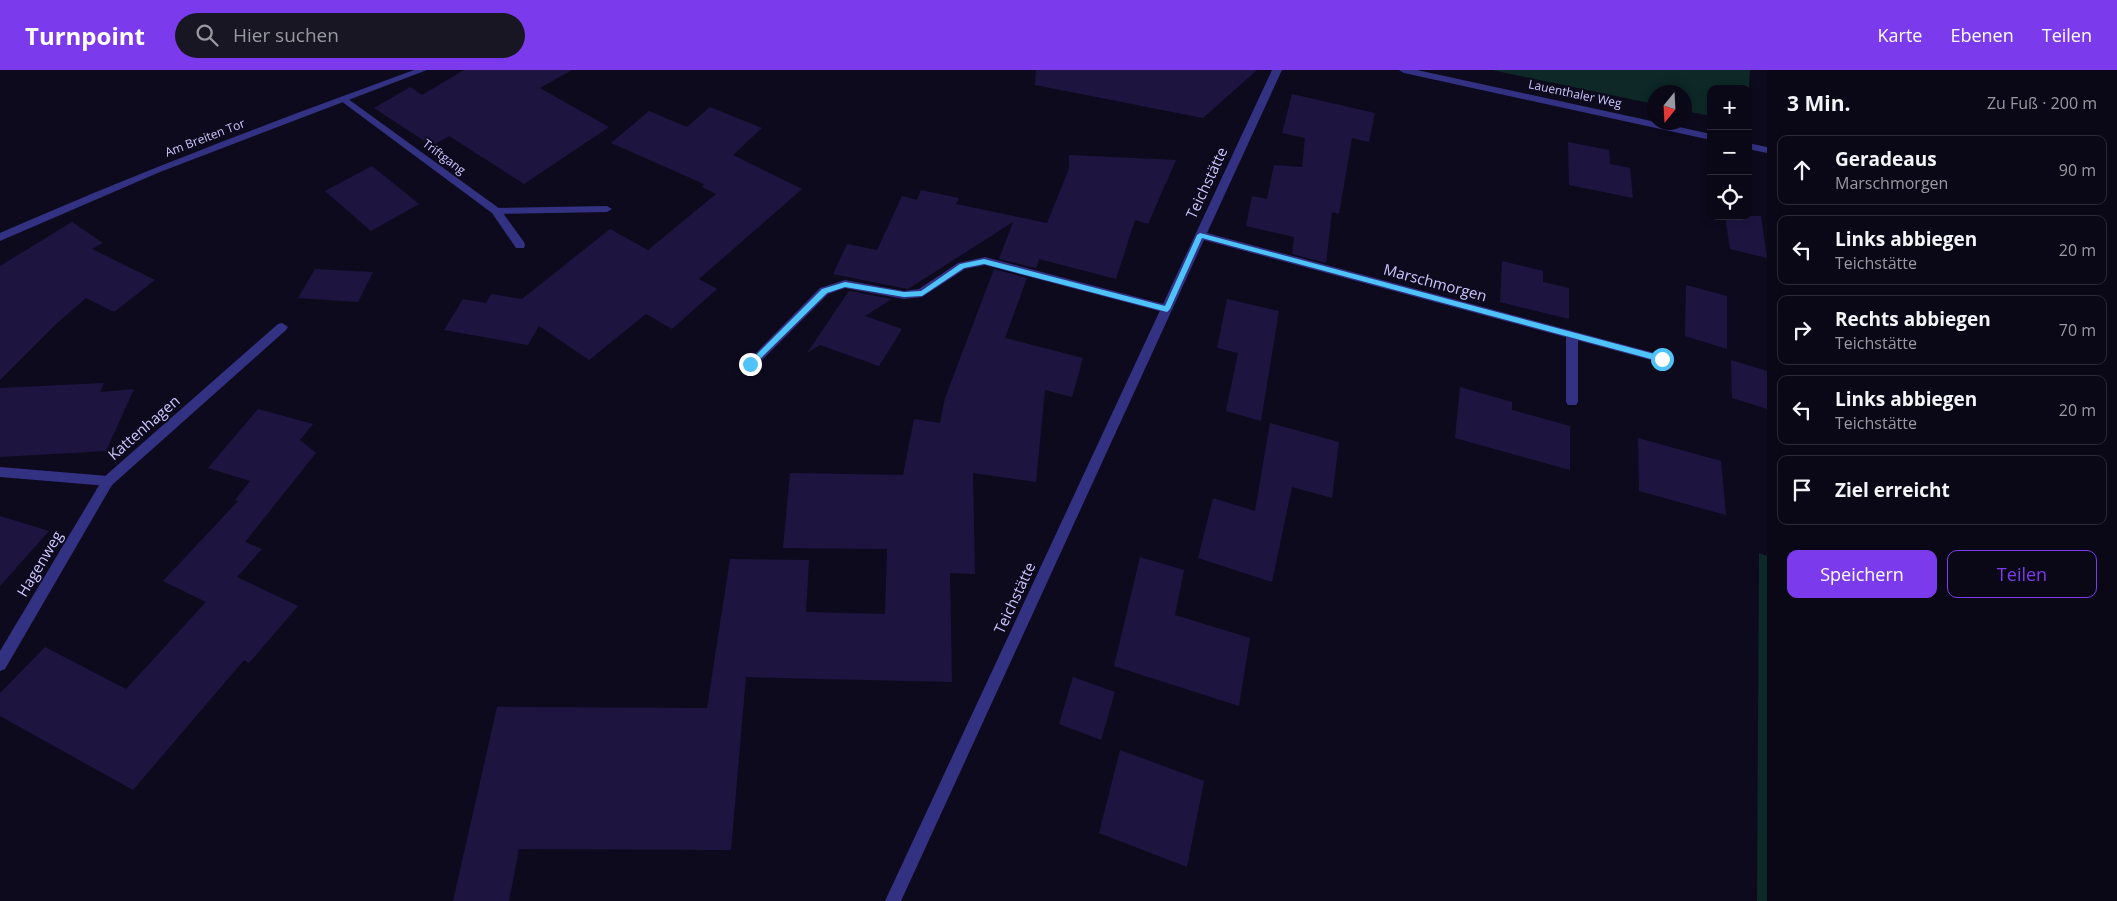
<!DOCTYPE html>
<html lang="de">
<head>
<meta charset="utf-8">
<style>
	body { margin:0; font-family:"Open Sans",sans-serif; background:#181623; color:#f1f3f6 }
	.controls { position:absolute; right:15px; top:15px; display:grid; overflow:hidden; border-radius:10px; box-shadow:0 2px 8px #0003 }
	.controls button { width:45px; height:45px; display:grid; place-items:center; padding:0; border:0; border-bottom:1px solid #2a2935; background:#0a0816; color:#f1f3f6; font:25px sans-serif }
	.compass { position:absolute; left:1647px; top:15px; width:45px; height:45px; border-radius:50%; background:#0a0816; box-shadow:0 2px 8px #0003; rotate:198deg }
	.stop { position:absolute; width:15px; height:15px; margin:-11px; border:4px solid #4fc3f7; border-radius:50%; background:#fff }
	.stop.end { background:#4fc3f7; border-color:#fff; box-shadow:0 1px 5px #0008 }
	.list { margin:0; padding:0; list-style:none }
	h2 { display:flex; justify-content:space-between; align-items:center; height:65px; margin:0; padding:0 20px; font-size:21px }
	h2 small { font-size:16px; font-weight:400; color:#999aa1 }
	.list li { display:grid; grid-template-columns:32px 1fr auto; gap:15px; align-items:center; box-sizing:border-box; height:70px; margin:0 10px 10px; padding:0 10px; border:1px solid #2a2935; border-radius:10px }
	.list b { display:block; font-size:19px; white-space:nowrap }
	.list p { margin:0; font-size:16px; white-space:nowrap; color:#999aa1 }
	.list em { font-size:16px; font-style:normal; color:#999aa1 }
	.actions { display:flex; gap:10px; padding:15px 20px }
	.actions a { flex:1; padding:11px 0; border:1px solid #7c3aed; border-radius:10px; text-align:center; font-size:18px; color:#7c3aed }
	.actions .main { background:#7c3aed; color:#fff }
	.icon { flex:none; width:28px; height:28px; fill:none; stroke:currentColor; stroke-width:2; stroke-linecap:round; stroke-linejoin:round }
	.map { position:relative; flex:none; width:1767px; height:831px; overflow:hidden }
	header { display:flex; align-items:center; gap:30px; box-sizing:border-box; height:70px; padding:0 25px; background:#7c3aed; color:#fff }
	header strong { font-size:24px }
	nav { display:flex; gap:28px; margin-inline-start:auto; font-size:18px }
	.search { width:350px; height:45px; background:#181623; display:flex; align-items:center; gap:12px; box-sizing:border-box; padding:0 18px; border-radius:28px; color:#999aa1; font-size:19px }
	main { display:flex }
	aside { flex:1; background:#0a0816 }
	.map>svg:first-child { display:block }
	.green { fill:#0d2827 }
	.building { fill:#1d1540 }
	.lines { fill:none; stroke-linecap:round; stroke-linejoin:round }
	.service { fill:#333181; fill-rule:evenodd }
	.minor { fill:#333181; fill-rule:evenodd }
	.tertiary { fill:#333181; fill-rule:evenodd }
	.route { fill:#4fc3f7 }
	.labels { text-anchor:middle; stroke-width:4; stroke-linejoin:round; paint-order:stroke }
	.far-street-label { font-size:12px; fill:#cdc7ff; stroke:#0d0a1e }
	.street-label { font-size:15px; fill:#cdc7ff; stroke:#0d0a1e }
</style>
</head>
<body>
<header>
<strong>Turnpoint</strong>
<div class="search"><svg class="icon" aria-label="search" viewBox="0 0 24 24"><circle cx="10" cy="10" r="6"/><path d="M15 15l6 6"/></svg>Hier suchen</div>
<nav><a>Karte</a><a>Ebenen</a><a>Teilen</a></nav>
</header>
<main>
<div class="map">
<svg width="1767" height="831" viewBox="0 0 1767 831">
	<rect width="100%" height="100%" fill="#0d0a1e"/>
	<g class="green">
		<polygon points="1492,0 1750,0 1748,33 1748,19 1711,19 1711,46 1685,41 1684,22 1654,22 1654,34"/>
		<polygon points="1759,483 1767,486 1767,831 1757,831"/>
	</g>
	<g class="building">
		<polygon points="464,0 572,0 540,18 609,57 524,114 449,66 432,76 374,38 410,17 422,25"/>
		<polygon points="1036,0 1257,0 1203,48 1035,15"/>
		<polygon points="1292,24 1375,43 1369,72 1352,68 1339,144 1332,142 1326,193 1292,184 1294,167 1246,156 1252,126 1267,129 1274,95 1302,97 1305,68 1282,63"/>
		<polygon points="710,37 762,58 733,85 802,119 699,209 717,219 672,259 646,244 589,290 539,256 528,275 444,260 463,229 486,233 491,224 522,229 610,159 648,180 716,124 702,117 704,114 611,73 649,41 687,57"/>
		<polygon points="1568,72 1609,80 1610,94 1630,98 1633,128 1569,115"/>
		<polygon points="1069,85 1176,90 1148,154 1135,150 1116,209 1039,189 1036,198 999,189 1013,152 908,219 833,204 847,174 877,180 902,126 917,130 921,120 959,128 956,134 1047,153 1069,99"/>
		<polygon points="372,96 419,134 371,161 325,121"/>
		<polygon points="1725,146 1761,146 1767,188 1730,179"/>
		<polygon points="72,152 103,173 92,179 155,210 114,242 86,228 55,255 0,310 0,196"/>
		<polygon points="1502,191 1543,201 1543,212 1569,218 1569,249 1500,232"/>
		<polygon points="315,199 373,202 358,232 298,228"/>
		<polygon points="994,199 1027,208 1005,268 1083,288 1072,327 1045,320 1036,412 973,403 975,504 950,503 952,612 746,607 731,780 519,779 509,831 453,831 497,637 707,638 730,489 809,490 806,542 885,544 887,479 783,478 790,403 903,405 914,349 940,353 945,328"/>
		<polygon points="1686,215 1727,226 1727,279 1685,266"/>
		<polygon points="849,221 892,229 865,246 902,259 879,296 820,275 807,283"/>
		<polygon points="1227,229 1279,241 1261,351 1226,341 1238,283 1217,278"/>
		<polygon points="1731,290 1767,301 1767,339 1732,328"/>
		<polygon points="104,313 100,322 134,319 106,381 0,387 0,318"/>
		<polygon points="1460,317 1512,332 1512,340 1570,356 1570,400 1455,368"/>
		<polygon points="258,339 313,354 300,370 316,383 245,472 262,479 237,507 298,536 249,593 244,590 133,720 0,646 0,623 45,577 126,619 206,532 163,511 238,431 235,430 250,411 208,398"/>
		<polygon points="1270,353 1339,372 1332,428 1292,417 1272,512 1198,488 1213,428 1255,441"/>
		<polygon points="1638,368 1721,391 1726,445 1639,421"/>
		<polygon points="0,446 49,461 0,516"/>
		<polygon points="1140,487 1184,500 1175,545 1250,568 1239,636 1114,596"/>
		<polygon points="1073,607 1115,622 1101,670 1059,654"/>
		<polygon points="1120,680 1204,711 1187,797 1099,763"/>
	</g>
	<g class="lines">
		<g class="service">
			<polygon points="607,136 612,139 607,142 496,144 491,141 496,138"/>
			<polygon points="985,187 1167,235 1173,239 1167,243 985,195 965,199 922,227 904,229 845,218 828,224 755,297 751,298 745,294 820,218 845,210 904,221 919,219 958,193"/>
			<polygon points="282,253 288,257 286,260 112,415 5,599 0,601 0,581 104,407 278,254"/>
			<polygon points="1572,261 1578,265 1578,332 1576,335 1568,335 1566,332 1566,265"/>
		</g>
		<g class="minor">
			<polygon points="1272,0 1282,0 1207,163 1662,285 1668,289 1662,293 1204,170 901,831 885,831"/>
			<polygon points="344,26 500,139 524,172 525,175 524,178 516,178 492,143 341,31 341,27"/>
			<polygon points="0,397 108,406 112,407 114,411 112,415 108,416 0,407"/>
		</g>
		<g class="tertiary">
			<path d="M414,0H427L160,102L0,171V163C136,103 274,51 414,0Z"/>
			<polygon points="1399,0 1417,0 1711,64 1711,70 1404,3"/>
			<polygon points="1748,73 1767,77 1767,83 1748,79"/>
		</g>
	</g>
	<polygon class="route" points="1200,163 1662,286 1665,289 1662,292 1202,168 1170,239 1167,242 984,194 964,198 922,226 904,227 845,217 827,223 753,296 748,296 747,294 822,219 845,212 904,222 921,221 960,194 984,189 1165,236 1197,165"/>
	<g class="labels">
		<g class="far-street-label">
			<text transform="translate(1575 24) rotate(12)" y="4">Lauenthaler Weg</text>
			<text transform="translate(205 68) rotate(-21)" y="4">Am Breiten Tor</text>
			<text transform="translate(444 87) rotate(37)" y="4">Triftgang</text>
		</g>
		<g class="street-label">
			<text transform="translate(1207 113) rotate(-65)" y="5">Teichstätte</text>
			<text transform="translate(1435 213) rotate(15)" y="5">Marschmorgen</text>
			<text transform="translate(144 358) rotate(-41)" y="5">Kattenhagen</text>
			<text transform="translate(40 494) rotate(-59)" y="5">Hagenweg</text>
			<text transform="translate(1015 528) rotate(-65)" y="5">Teichstätte</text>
		</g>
	</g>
</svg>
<div class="controls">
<button>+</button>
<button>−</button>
<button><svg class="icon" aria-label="locate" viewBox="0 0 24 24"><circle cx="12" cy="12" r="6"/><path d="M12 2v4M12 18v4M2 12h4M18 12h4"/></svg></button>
</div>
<svg class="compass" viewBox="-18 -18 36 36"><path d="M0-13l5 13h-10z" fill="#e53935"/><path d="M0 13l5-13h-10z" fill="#999aa1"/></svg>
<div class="stop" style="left:1662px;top:289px"></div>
<div class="stop end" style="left:750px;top:294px"></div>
</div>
<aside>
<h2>3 Min.<small>Zu Fuß · 200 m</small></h2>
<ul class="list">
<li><svg class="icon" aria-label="ahead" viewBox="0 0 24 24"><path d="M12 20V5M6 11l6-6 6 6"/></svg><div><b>Geradeaus</b><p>Marschmorgen</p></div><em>90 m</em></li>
<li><svg class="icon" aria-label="left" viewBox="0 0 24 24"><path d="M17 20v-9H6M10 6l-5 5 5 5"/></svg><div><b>Links abbiegen</b><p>Teichstätte</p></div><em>20 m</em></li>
<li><svg class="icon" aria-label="right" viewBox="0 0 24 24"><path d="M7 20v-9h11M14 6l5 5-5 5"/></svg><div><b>Rechts abbiegen</b><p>Teichstätte</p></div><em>70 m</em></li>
<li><svg class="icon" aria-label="left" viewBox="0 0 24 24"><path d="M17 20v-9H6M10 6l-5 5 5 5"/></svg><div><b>Links abbiegen</b><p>Teichstätte</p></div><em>20 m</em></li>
<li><svg class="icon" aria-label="arrive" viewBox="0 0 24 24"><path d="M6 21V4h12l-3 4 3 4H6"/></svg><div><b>Ziel erreicht</b></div></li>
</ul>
<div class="actions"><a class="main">Speichern</a><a>Teilen</a></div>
</aside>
</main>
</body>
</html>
